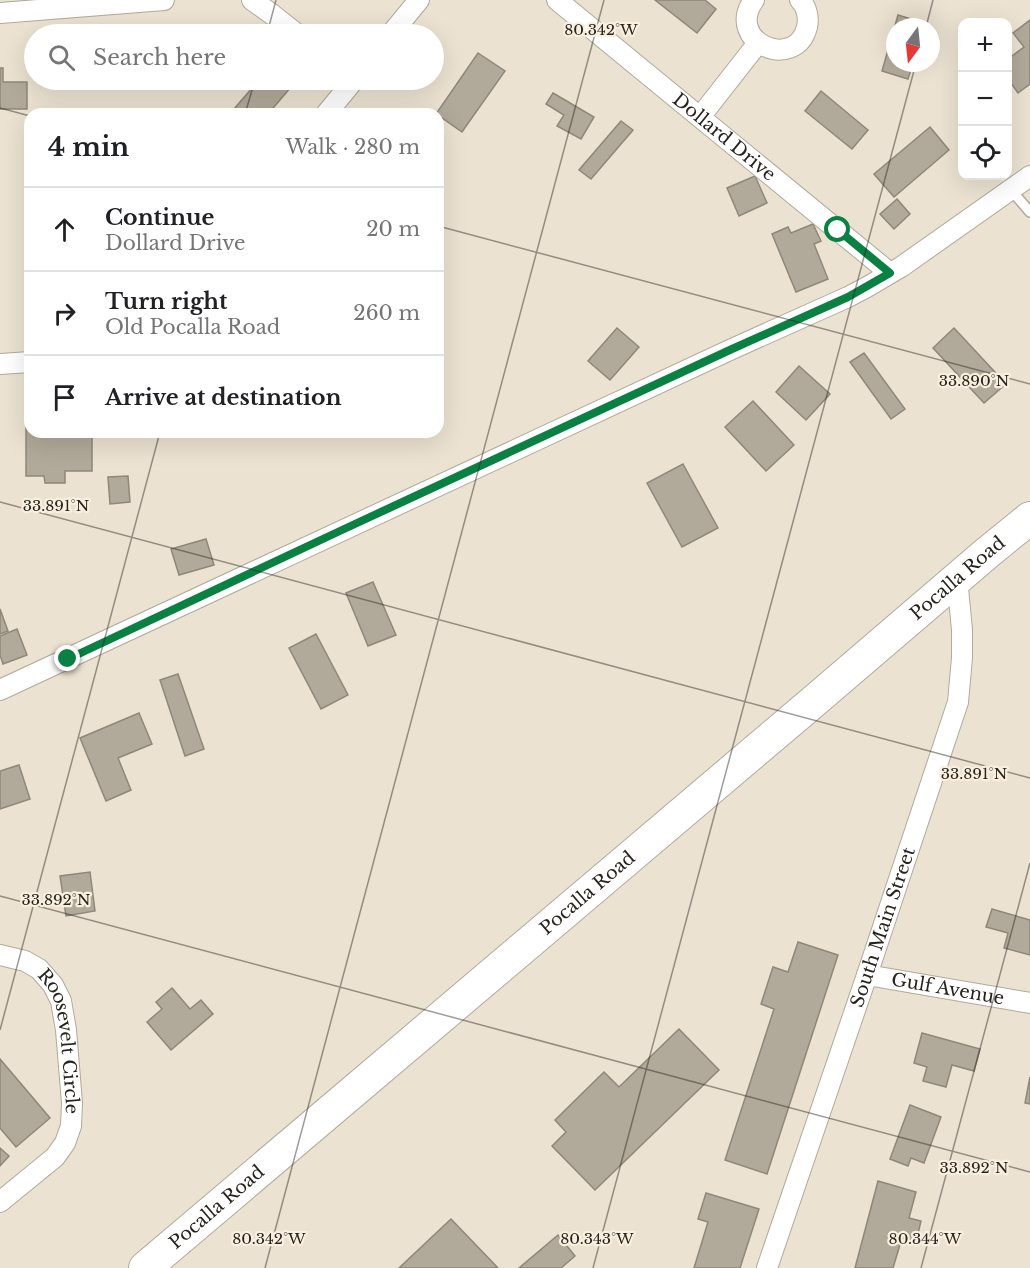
<!DOCTYPE html>
<html lang="en">
<head>
<meta charset="utf-8">
<style>
	body { margin:0; font-family:"Libre Baskerville",serif; background:#f2f2f2; color:#202124 }
	.controls { position:absolute; right:18px; top:18px; display:grid; overflow:hidden; border-radius:12px; box-shadow:0 6px 24px #0002 }
	.controls button { width:54px; height:54px; display:grid; place-items:center; padding:0; border:0; border-bottom:2px solid #e0e0e0; background:#fff; color:#202124; font:30px sans-serif }
	.compass { position:absolute; left:886px; top:18px; width:54px; height:54px; border-radius:50%; background:#fff; box-shadow:0 6px 24px #0002; rotate:195deg }
	.stop { position:absolute; width:18px; height:18px; margin:-14px; border:4px solid #0b8043; border-radius:50%; background:#fff }
	.stop.end { background:#0b8043; border-color:#fff; box-shadow:0 2px 6px #0008 }
	.list { margin:0; padding:0; list-style:none }
	h2 { display:flex; justify-content:space-between; align-items:center; height:78px; margin:0; padding:0 24px; font-size:26px }
	h2 small { font-size:20px; font-weight:400; color:#757577 }
	.list li { display:grid; grid-template-columns:39px 1fr auto; gap:18px; align-items:center; box-sizing:border-box; height:84px; padding:0 24px; border-top:2px solid #e0e0e0 }
	.list b { display:block; font-size:22px; white-space:nowrap }
	.list p { margin:0; font-size:20px; white-space:nowrap; color:#757577 }
	.list em { font-size:20px; font-style:normal; color:#757577 }
	.icon { flex:none; width:33px; height:33px; fill:none; stroke:currentColor; stroke-width:2; stroke-linecap:round; stroke-linejoin:round }
	.map { position:relative; flex:none; width:1030px; height:1268px; overflow:hidden }
	.search { position:absolute; background:#fff; box-shadow:0 6px 24px #0002; left:24px; top:24px; width:420px; height:66px; display:flex; align-items:center; gap:15px; box-sizing:border-box; padding:0 21px; border-radius:33px; color:#757577; font-size:22px }
	.panel { position:absolute; background:#fff; box-shadow:0 6px 24px #0002; left:24px; top:108px; width:420px; height:330px; border-radius:18px }
	.map>svg:first-child { display:block }
	.building { fill:#b1a999; stroke:#8f8879; stroke-width:1.5 }
	.lines { fill:none; stroke-linecap:round; stroke-linejoin:round }
	.service-casing { stroke:#b1aa9a; stroke-width:12 }
	.minor-casing { stroke:#b1aa9a; stroke-width:22 }
	.primary-casing { stroke:#b1aa9a; stroke-width:34 }
	.service { stroke:#fff; stroke-width:9 }
	.minor { stroke:#fff; stroke-width:20 }
	.primary { stroke:#fff; stroke-width:32 }
	.route { stroke:#0b8043; stroke-width:8 }
	.ticks { fill:none; stroke:#27241e; stroke-width:1.5; stroke-opacity:0.45 }
	.labels { text-anchor:middle; stroke-width:4.5; stroke-linejoin:round; paint-order:stroke }
	.street-label { font-size:18px; fill:#27241e; stroke:#f8efdf }
	.ticks-label { font-size:15px; text-anchor:middle; fill:#27241e; stroke:#f8efdf; stroke-width:4.5; stroke-linejoin:round; paint-order:stroke }
</style>
</head>
<body>
<div class="map">
<svg width="1030" height="1268" viewBox="0 0 1030 1268">
	<rect width="100%" height="100%" fill="#ebe2d1"/>
	<g class="building">
		<polygon points="655,0 705,0 716,9 697,33"/>
		<polygon points="898,15 924,23 923,27 895,27 895,63 913,63 908,79 882,71"/>
		<polygon points="1030,20 1030,84 1018,93 1008,79 1008,59 1024,47 1013,33"/>
		<polygon points="478,53 505,71 462,132 438,115 438,114 436,114"/>
		<polygon points="0,68 3,68 3,82 27,82 27,109 0,109"/>
		<polygon points="259,80 297,80 268,114 240,114 234,109"/>
		<polygon points="821,91 868,130 852,149 805,111"/>
		<polygon points="553,93 594,117 581,139 557,126 564,115 546,104"/>
		<polygon points="621,121 633,130 591,179 579,170"/>
		<polygon points="930,127 949,150 894,197 874,174"/>
		<polygon points="755,176 767,203 739,216 727,188"/>
		<polygon points="897,199 910,214 894,229 880,214"/>
		<polygon points="813,224 821,241 814,244 828,279 796,292 772,234 788,227 791,233"/>
		<polygon points="617,328 639,347 610,380 588,361"/>
		<polygon points="954,328 1006,384 984,403 933,348"/>
		<polygon points="864,353 905,409 891,419 850,362"/>
		<polygon points="799,366 830,394 806,420 776,392"/>
		<polygon points="753,401 794,445 766,471 725,427"/>
		<polygon points="26,419 30,419 30,432 92,432 92,471 65,471 65,483 45,483 44,476 26,476"/>
		<polygon points="147,432 178,432 148,437"/>
		<polygon points="683,464 718,528 682,547 647,483"/>
		<polygon points="128,476 130,502 110,504 108,477"/>
		<polygon points="206,539 214,565 179,575 171,549"/>
		<polygon points="373,582 396,635 368,646 346,593"/>
		<polygon points="0,609 8,631 0,634"/>
		<polygon points="17,629 27,655 3,664 0,655 0,636"/>
		<polygon points="316,634 348,695 321,709 289,648"/>
		<polygon points="178,674 204,749 185,756 160,680"/>
		<polygon points="139,713 152,744 118,758 131,790 106,801 80,738"/>
		<polygon points="19,765 30,799 0,809 0,771"/>
		<polygon points="90,872 95,911 66,916 60,876"/>
		<polygon points="992,909 1030,920 1030,955 1004,948 1008,933 986,927"/>
		<polygon points="798,942 838,955 767,1174 725,1160 774,1009 761,1004 773,967 788,972"/>
		<polygon points="172,988 190,1009 201,1000 213,1014 171,1050 147,1022 162,1009 156,1002"/>
		<polygon points="679,1029 719,1070 595,1190 552,1146 566,1132 555,1120 604,1072 619,1087"/>
		<polygon points="922,1033 980,1049 974,1071 952,1065 946,1087 923,1081 927,1067 914,1063"/>
		<polygon points="0,1059 50,1118 16,1147 0,1128"/>
		<polygon points="1030,1077 1030,1104 1025,1103"/>
		<polygon points="910,1105 941,1117 924,1163 911,1158 908,1166 890,1159"/>
		<polygon points="0,1148 9,1156 0,1166"/>
		<polygon points="878,1181 916,1192 909,1218 921,1221 916,1242 902,1238 893,1268 855,1268"/>
		<polygon points="706,1193 759,1209 740,1268 694,1268 708,1222 698,1219"/>
		<polygon points="451,1219 498,1268 399,1268"/>
		<polygon points="558,1235 575,1256 561,1268 519,1268"/>
	</g>
	<g class="lines">
		<g class="service-casing">
			<polyline id="service" points="1011,190 1030,212"/>
		</g>
		<g class="minor-casing">
			<g id="minor">
				<polyline points="252,0 273,15 297,34"/>
				<path id="s1" d="M557,0L890,273"/>
				<path d="M754,0C724,41 795,73 807,27C809,18 807,7 800,0"/>
				<polyline points="0,13 164,0"/>
				<polyline points="391,34 419,0"/>
				<polyline points="326,114 354,80"/>
				<polyline points="700,117 758,43"/>
				<polyline points="0,364 30,362"/>
				<polyline points="0,690 732,349 848,297 867,287 901,267 1030,176"/>
				<path id="s2" d="M0,955L25,961L39,969L53,985L61,1001L66,1030L72,1103L71,1126L65,1143L55,1157L0,1202"/>
				<path id="s3" d="M867,975L1030,1003"/>
				<path id="s4" d="M767,1268L867,975L958,702L962,658V630L957,578"/>
			</g>
		</g>
		<g class="primary-casing">
			<g id="primary">
				<path id="s5" d="M145,1268L813,702L987,553L1030,518"/>
			</g>
		</g>
		<use href="#service" class="service"/>
		<use href="#minor" class="minor"/>
		<use href="#primary" class="primary"/>
	</g>
	<g class="lines">
		<polyline class="route" points="68,659 342,530 732,349 848,297 890,273 838,230"/>
	</g>
	<path class="ticks" d="M926,27L933,0M267,34L276,0M0,108L30,116M245,114L255,80M438,226L1030,384M0,502L1030,778M0,896L1030,1172M0,1030L160,432M265,1268L604,0M593,1268L916,63M921,1268L1030,863"/>
	<g class="labels">
		<g class="street-label">
			<text dy="6" stroke="none"><textPath href="#s1" startOffset="216">Dollard Drive</textPath></text>
			<text dy="6" stroke="none"><textPath href="#s5" startOffset="1066">Pocalla Road</textPath></text>
			<text dy="6" stroke="none"><textPath href="#s5" startOffset="580">Pocalla Road</textPath></text>
			<text dy="6" stroke="none"><textPath href="#s4" startOffset="360">South Main Street</textPath></text>
			<text dy="6" stroke="none"><textPath href="#s3" startOffset="82">Gulf Avenue</textPath></text>
			<text dy="6" stroke="none"><textPath href="#s2" startOffset="120">Roosevelt Circle</textPath></text>
			<text dy="6" stroke="none"><textPath href="#s5" startOffset="94">Pocalla Road</textPath></text>
		</g>
	</g>
	<g class="ticks-label">
		<text x="601" y="35">80.342°W</text>
		<text x="974" y="386">33.890°N</text>
		<text x="56" y="511">33.891°N</text>
		<text x="974" y="779">33.891°N</text>
		<text x="56" y="905">33.892°N</text>
		<text x="974" y="1173">33.892°N</text>
		<text x="269" y="1244">80.342°W</text>
		<text x="597" y="1244">80.343°W</text>
		<text x="925" y="1244">80.344°W</text>
	</g>
</svg>
<div class="controls">
<button>+</button>
<button>−</button>
<button><svg class="icon" aria-label="locate" viewBox="0 0 24 24"><circle cx="12" cy="12" r="6"/><path d="M12 2v4M12 18v4M2 12h4M18 12h4"/></svg></button>
</div>
<svg class="compass" viewBox="-18 -18 36 36"><path d="M0-13l5 13h-10z" fill="#e53935"/><path d="M0 13l5-13h-10z" fill="#757577"/></svg>
<div class="stop" style="left:838px;top:230px"></div>
<div class="stop end" style="left:68px;top:659px"></div>
<div class="search"><svg class="icon" aria-label="search" viewBox="0 0 24 24"><circle cx="10" cy="10" r="6"/><path d="M15 15l6 6"/></svg>Search here</div>
<section class="panel">
<h2>4 min<small>Walk · 280 m</small></h2>
<ul class="list">
<li><svg class="icon" aria-label="ahead" viewBox="0 0 24 24"><path d="M12 20V5M6 11l6-6 6 6"/></svg><div><b>Continue</b><p>Dollard Drive</p></div><em>20 m</em></li>
<li><svg class="icon" aria-label="right" viewBox="0 0 24 24"><path d="M7 20v-9h11M14 6l5 5-5 5"/></svg><div><b>Turn right</b><p>Old Pocalla Road</p></div><em>260 m</em></li>
<li><svg class="icon" aria-label="arrive" viewBox="0 0 24 24"><path d="M6 21V4h12l-3 4 3 4H6"/></svg><div><b>Arrive at destination</b></div></li>
</ul>
</section>
</div>
</body>
</html>
